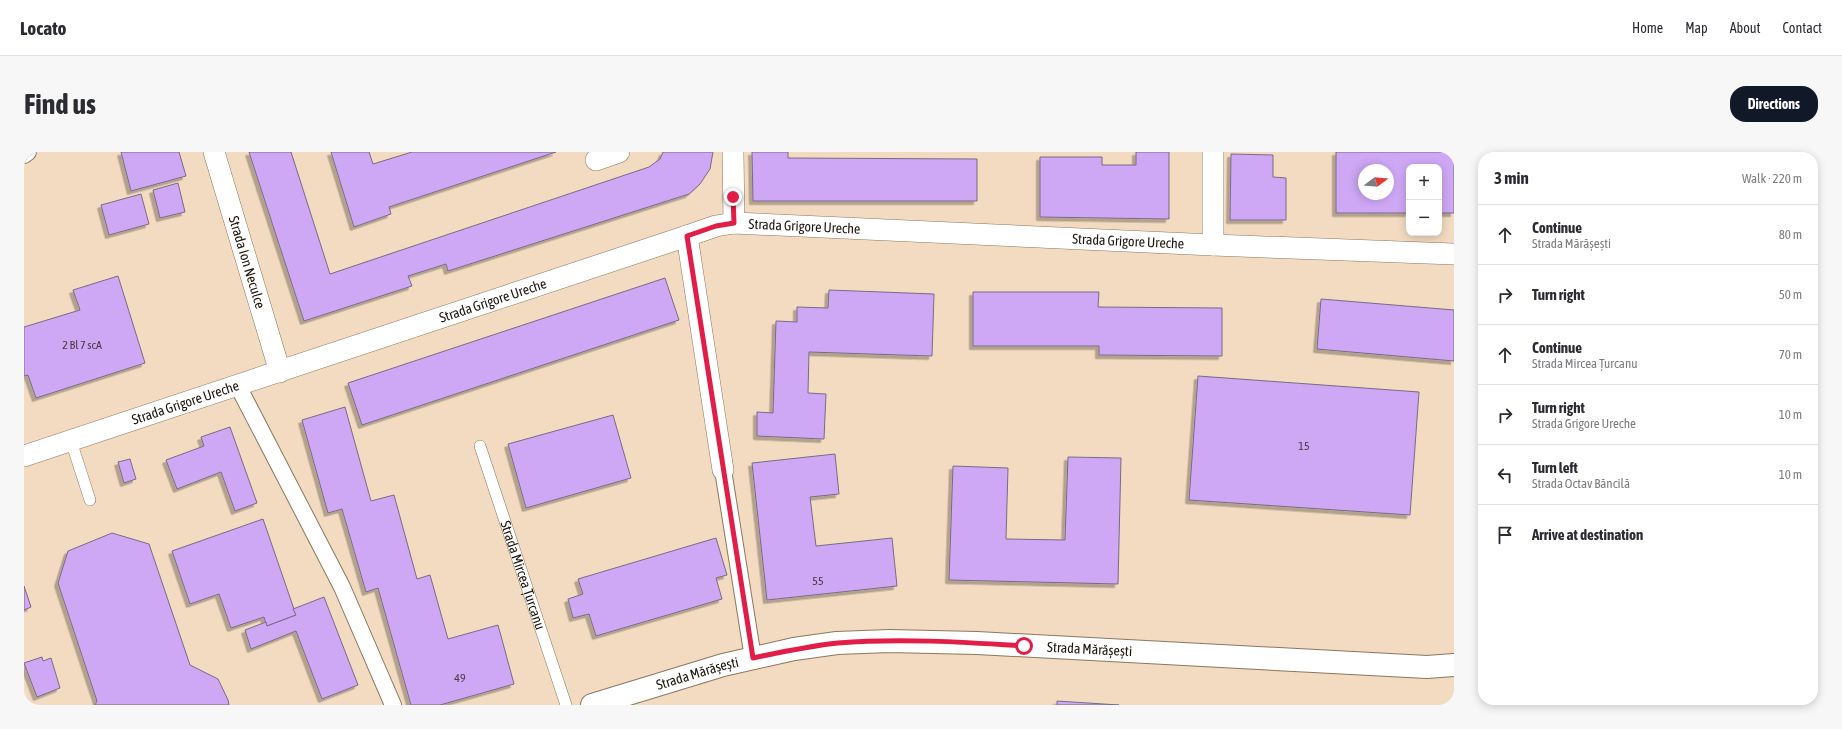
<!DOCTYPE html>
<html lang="en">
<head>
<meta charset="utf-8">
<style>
	body { margin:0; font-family:"Asap Condensed",sans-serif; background:#f7f7f7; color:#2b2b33 }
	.controls { position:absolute; right:12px; top:12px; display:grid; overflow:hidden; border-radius:8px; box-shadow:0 2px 10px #0003 }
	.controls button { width:36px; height:36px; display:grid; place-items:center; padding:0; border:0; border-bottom:1px solid #e1e1e2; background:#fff; color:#2b2b33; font:20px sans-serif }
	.compass { position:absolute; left:1334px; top:12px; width:36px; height:36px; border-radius:50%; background:#fff; box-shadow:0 2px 10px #0003; rotate:74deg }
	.stop { position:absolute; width:12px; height:12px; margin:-9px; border:3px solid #e11d48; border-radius:50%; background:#fff }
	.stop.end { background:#e11d48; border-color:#fff; box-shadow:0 1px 4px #0008 }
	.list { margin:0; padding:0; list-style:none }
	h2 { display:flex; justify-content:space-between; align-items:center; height:52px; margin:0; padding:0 16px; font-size:17px }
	h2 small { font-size:13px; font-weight:400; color:#7c7c81 }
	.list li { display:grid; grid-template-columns:26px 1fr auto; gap:12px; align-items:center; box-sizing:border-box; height:60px; padding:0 16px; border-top:1px solid #e1e1e2 }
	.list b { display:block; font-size:15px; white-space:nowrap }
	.list p { margin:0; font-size:13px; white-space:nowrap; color:#7c7c81 }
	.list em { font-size:13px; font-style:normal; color:#7c7c81 }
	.icon { flex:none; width:22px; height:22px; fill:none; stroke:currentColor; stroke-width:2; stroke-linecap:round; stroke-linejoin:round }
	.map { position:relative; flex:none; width:1430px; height:553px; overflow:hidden; border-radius:16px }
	header { display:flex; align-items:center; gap:24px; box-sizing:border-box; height:56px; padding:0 20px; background:#fff; border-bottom:1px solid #e1e1e2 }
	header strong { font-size:19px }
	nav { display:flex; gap:22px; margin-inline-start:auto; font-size:14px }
	.intro { display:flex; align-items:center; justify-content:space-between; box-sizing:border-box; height:96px; padding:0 24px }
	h1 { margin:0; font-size:28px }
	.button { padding:10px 18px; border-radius:16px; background:#111827; color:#fff; font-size:14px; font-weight:700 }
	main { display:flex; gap:24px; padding:0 24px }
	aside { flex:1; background:#fff; border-radius:16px; box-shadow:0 2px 10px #0003 }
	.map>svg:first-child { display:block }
	.building { fill:#cea7f5; stroke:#776b85; fill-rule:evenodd; filter:url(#shadow) }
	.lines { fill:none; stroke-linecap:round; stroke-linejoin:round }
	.service-casing { stroke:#8b775f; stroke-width:12 }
	.pedestrian-casing { stroke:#8b775f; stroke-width:18 }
	.minor-casing { stroke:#8b775f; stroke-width:22 }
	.tertiary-casing { stroke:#8b775f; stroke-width:24 }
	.service { stroke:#fff; stroke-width:11 }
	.pedestrian { stroke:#fff; stroke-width:16 }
	.minor { stroke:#fff; stroke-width:21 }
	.tertiary { stroke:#fff; stroke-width:22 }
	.route { stroke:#e11d48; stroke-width:5 }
	.labels { text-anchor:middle; stroke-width:3; stroke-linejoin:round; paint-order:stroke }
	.number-label { font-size:12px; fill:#493a46 }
	.street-label { font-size:14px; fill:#1d150c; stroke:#fbe9d3 }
</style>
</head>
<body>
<header>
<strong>Locato</strong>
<nav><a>Home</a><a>Map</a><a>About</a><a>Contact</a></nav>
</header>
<div class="intro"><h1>Find us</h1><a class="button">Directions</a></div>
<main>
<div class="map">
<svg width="1430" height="553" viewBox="0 0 1430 553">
	<defs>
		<filter id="shadow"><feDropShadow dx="-3.5" dy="3.5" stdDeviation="0" flood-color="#0004"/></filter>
	</defs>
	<rect width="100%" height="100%" fill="#f2dbc0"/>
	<g class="building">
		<polygon points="97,0 155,0 162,24 107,39"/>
		<polygon points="225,0 267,0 306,122 625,15 636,7 639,0 689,0 686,17 676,32 665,42 424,119 422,112 384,124 388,134 280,169"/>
		<polygon points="307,0 345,0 349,12 388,0 532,0 365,55 367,62 330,75"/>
		<polygon points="728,0 764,0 764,6 953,7 953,49 729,49"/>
		<polygon points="1112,0 1145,0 1145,67 1016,65 1016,5 1078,5 1078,13 1112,13"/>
		<path d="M1312,0H1430V61H1415V15H1385V61H1312ZM1340,18H1364V42H1340Z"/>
		<polygon points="1207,2 1249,3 1249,25 1262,26 1262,68 1206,68"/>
		<polygon points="154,31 161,60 136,66 129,38"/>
		<polygon points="117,42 125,72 85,83 77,53"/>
		<polygon points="94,124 121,211 12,246 4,223 0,224 0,175 56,158 49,138"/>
		<polygon points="641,126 655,168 338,273 324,231"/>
		<polygon points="805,138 910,142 908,204 785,200 784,241 802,242 800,287 733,284 733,260 749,261 752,169 773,170 773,155 804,156"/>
		<polygon points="949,140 1075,140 1074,155 1198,156 1198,204 1075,203 1075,194 949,194"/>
		<polygon points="1297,147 1430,158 1430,209 1293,197"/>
		<polygon points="1174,224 1395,240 1386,363 1165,348"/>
		<polygon points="321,255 347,349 370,343 393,427 406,423 424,487 474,473 490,532 416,553 387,553 354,436 342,440 318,357 304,361 278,268"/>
		<polygon points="589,263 607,326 502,356 484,292"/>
		<polygon points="206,275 233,351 211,359 197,320 153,337 142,308 180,294 177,285"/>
		<polygon points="811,302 815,342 786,345 792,394 868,386 873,434 743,448 728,311"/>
		<polygon points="1044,305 1097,306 1094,432 925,428 929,314 984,316 982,387 1041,388"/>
		<polygon points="106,307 112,327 100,331 94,310"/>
		<polygon points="239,367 272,463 243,474 240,465 207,476 195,442 166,452 148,399"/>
		<polygon points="88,381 125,392 166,513 194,527 204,548 205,553 71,553 73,549 34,431 44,399"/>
		<polygon points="692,386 703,423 692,426 698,447 572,484 565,462 549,466 544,447 559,442 554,427"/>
		<polygon points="0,434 7,455 0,458"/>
		<polygon points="300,445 334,533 298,547 272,479 227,497 221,478 242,470 243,474 272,463 269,457"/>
		<polygon points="18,505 19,509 27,506 36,536 13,545 0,511"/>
		<polygon points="1033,549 1095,553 1033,553"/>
	</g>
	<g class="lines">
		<g class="service-casing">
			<g id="service">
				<polyline points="47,289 66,348"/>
				<path id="s1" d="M456,294L542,553"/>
			</g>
		</g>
		<g class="pedestrian-casing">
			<g id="pedestrian">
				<polyline points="0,3 4,0"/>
				<polyline points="214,234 318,435 369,553"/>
				<polyline points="699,318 729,506"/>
			</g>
		</g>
		<g class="minor-casing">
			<g id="minor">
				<path id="s2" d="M190,0L256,220"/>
				<polyline points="709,0 710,71"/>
				<polyline points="1189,0 1189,93"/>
				<polyline points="572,8 595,0"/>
				<polyline points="663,84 699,318"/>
				<path id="s3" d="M0,304L663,84L692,74L710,71L1189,93L1430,102"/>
			</g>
		</g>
		<g class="tertiary-casing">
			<g id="tertiary">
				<path id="s4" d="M568,553L699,513L770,497L813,491L865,489L953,491L1403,515L1430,513"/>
			</g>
		</g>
		<use href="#service" class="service"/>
		<use href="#pedestrian" class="pedestrian"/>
		<use href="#minor" class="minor"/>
		<use href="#tertiary" class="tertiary"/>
	</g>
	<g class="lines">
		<path class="route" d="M709,45L710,71L692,74L663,84L729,506C757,500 785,494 814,491C875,486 938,490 1000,494"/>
	</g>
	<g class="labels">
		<g class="number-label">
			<text x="58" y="197">2 Bl 7 scA</text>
			<text x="1280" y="298">15</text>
			<text x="794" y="433">55</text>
			<text x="436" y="530">49</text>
		</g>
		<g class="street-label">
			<text dy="5" stroke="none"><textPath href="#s3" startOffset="818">Strada Grigore Ureche</textPath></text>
			<text dy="5" stroke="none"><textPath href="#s3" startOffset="1142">Strada Grigore Ureche</textPath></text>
			<text dy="5" stroke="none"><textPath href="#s2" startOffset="115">Strada Ion Neculce</textPath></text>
			<text dy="5" stroke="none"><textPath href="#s3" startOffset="494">Strada Grigore Ureche</textPath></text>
			<text dy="5" stroke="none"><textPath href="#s3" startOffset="170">Strada Grigore Ureche</textPath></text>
			<text dy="5" stroke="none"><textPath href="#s1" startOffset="136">Strada Mircea Țurcanu</textPath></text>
			<text dy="5" stroke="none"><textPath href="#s4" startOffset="506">Strada Mărășești</textPath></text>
			<text dy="5" stroke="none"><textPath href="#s4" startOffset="110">Strada Mărășești</textPath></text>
		</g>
	</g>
</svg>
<div class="controls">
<button>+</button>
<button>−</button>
</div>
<svg class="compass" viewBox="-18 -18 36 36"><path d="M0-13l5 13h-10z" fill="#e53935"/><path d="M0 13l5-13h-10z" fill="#7c7c81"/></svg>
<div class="stop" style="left:1000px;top:494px"></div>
<div class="stop end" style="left:709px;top:45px"></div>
</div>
<aside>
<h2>3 min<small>Walk · 220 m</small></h2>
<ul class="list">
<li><svg class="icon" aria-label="ahead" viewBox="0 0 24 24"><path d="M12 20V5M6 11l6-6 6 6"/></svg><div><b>Continue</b><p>Strada Mărășești</p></div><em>80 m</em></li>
<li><svg class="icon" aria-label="right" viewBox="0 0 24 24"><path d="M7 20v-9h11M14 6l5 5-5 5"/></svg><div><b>Turn right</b></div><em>50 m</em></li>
<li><svg class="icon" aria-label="ahead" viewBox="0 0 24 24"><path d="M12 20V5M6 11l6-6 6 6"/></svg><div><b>Continue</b><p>Strada Mircea Țurcanu</p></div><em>70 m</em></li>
<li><svg class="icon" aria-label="right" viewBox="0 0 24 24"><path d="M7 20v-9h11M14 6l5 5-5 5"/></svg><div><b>Turn right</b><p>Strada Grigore Ureche</p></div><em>10 m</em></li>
<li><svg class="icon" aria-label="left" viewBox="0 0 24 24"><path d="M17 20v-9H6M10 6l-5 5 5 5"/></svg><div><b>Turn left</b><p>Strada Octav Băncilă</p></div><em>10 m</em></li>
<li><svg class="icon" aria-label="arrive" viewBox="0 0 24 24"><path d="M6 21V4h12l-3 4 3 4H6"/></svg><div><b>Arrive at destination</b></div></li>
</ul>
</aside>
</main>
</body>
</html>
